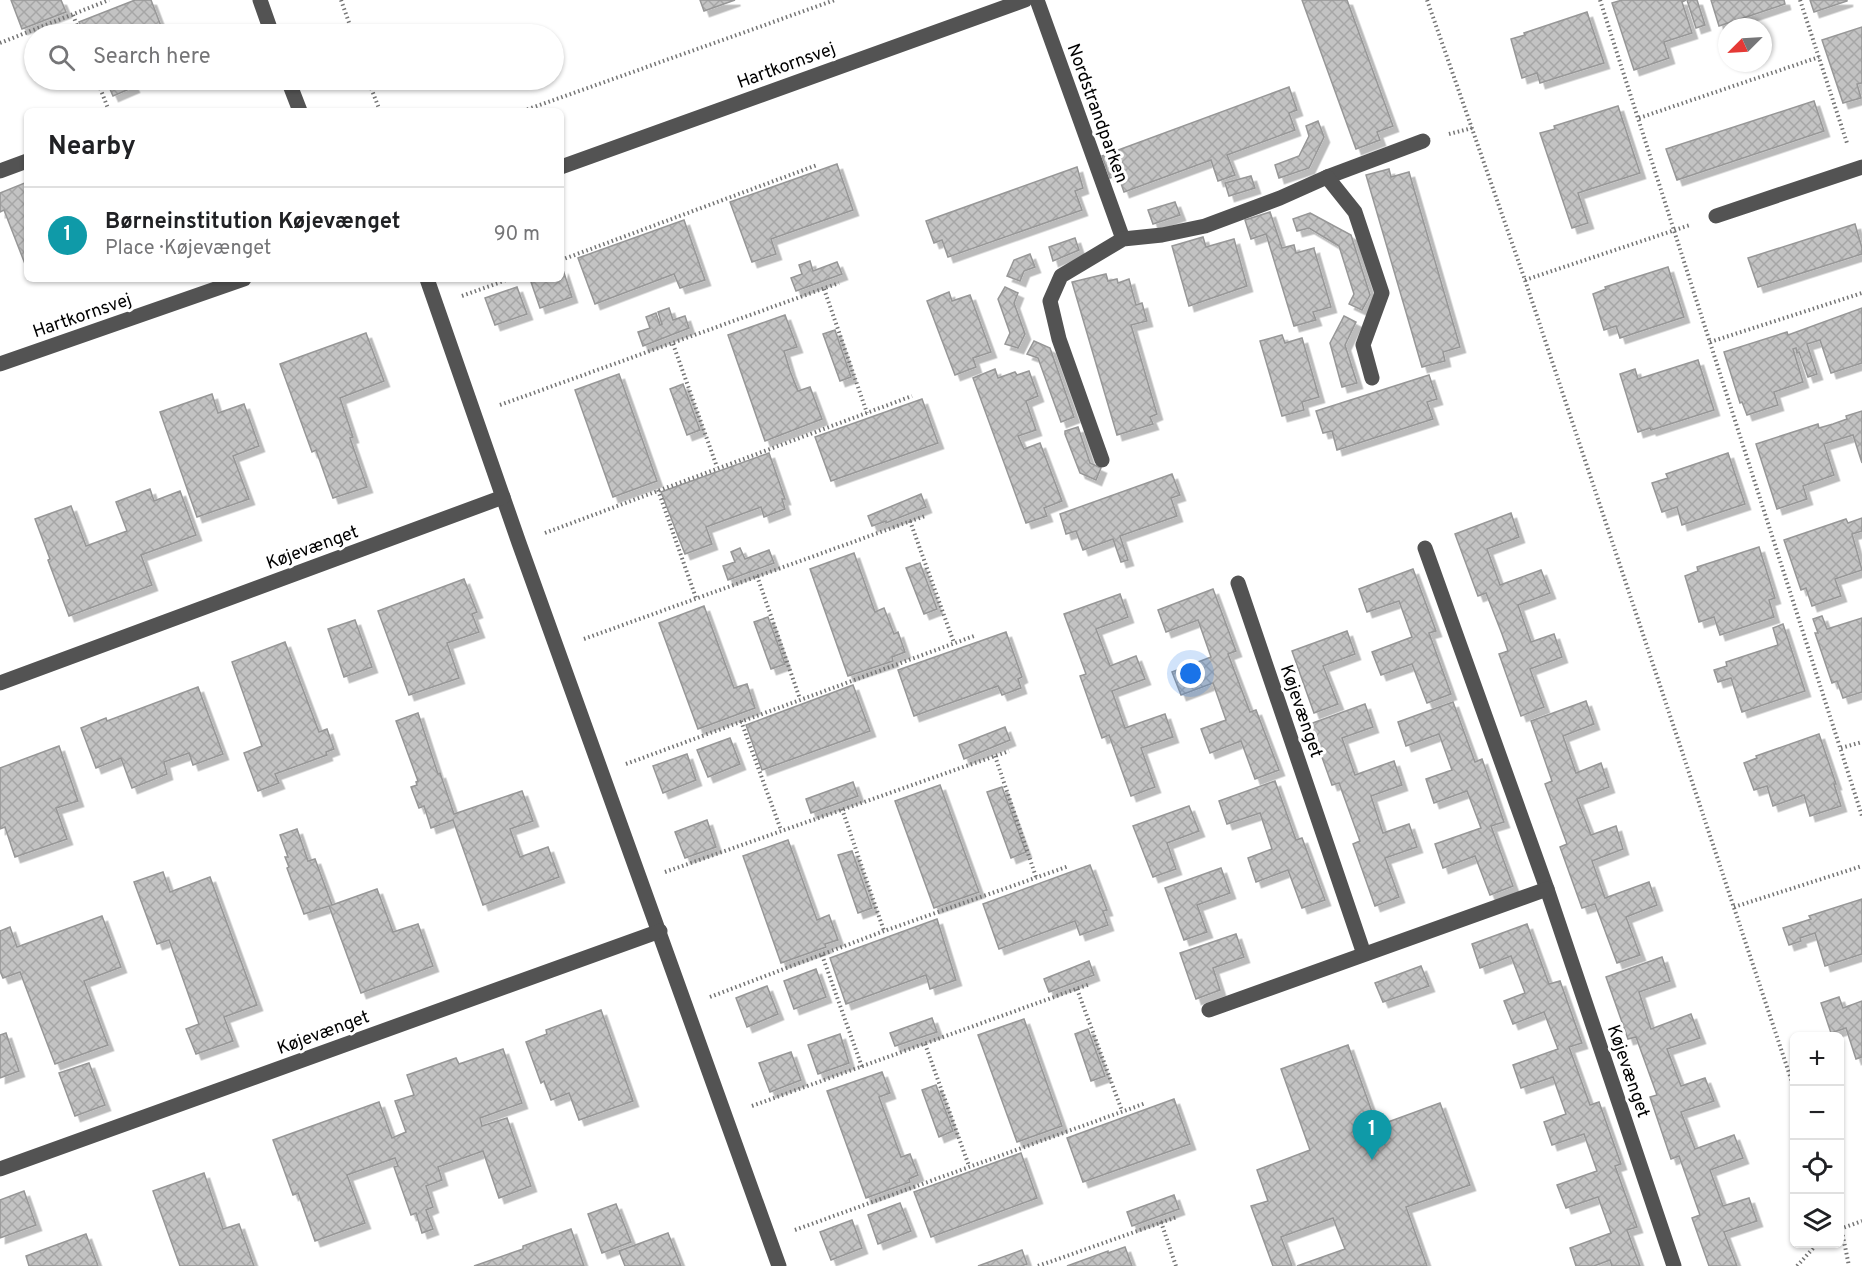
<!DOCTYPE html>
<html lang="en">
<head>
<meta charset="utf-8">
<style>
	body { margin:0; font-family:Overpass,sans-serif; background:#f6f6f6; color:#202124 }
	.controls { position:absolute; right:18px; bottom:18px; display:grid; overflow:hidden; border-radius:9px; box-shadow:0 2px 4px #0004 }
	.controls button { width:54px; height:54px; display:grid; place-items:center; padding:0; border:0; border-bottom:2px solid #e0e0e0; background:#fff; color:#202124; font:30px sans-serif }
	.compass { position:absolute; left:1718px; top:18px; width:54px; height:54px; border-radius:50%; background:#fff; box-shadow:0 2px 4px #0004; rotate:246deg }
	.you { position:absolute; left:1191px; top:674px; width:21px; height:21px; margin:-15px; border:4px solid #fff; border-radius:50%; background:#1a73e8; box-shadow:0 0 0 9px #1a73e833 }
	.badge { display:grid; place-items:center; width:39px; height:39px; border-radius:50%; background:#2563eb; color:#fff; font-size:20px; font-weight:700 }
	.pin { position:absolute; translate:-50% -50px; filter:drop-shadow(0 2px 3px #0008) }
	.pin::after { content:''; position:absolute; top:32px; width:21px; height:18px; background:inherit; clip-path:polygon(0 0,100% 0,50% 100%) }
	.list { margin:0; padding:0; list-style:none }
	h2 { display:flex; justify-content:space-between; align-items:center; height:78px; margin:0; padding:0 24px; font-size:26px }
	h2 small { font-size:20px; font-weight:400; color:#757577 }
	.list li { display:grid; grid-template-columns:39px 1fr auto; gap:18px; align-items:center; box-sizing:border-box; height:96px; padding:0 24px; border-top:2px solid #e0e0e0 }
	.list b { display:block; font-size:22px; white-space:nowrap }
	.list p { margin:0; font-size:20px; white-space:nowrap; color:#757577 }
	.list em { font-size:20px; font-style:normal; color:#757577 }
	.icon { flex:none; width:33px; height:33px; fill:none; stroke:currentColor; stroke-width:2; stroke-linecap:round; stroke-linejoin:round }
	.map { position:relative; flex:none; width:1862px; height:1266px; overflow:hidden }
	.search { position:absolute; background:#fff; box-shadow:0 2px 4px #0004; left:24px; top:24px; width:540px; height:66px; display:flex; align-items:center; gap:15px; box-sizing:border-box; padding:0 21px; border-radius:33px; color:#757577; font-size:22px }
	.panel { position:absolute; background:#fff; box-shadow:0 2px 4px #0004; left:24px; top:108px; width:540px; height:174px; border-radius:9px }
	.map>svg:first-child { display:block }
	.building { fill:url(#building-cross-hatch); stroke:#979797; stroke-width:1.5; filter:url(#shadow) }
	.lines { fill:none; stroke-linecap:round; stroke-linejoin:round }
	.path { stroke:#757575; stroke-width:4; stroke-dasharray:1.5 3; stroke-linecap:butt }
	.minor { stroke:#535353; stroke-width:15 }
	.labels { text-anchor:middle; stroke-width:6; stroke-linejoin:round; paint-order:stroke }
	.street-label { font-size:18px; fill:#000; stroke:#fff }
</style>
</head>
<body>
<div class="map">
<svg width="1862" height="1266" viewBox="0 0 1862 1266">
	<defs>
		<pattern id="building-cross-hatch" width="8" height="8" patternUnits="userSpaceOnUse" patternTransform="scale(1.5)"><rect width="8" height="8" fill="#c3c3c3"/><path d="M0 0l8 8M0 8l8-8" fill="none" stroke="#a6a6a6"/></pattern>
		<filter id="shadow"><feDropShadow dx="5.5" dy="5.5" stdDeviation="0" flood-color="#0004"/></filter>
	</defs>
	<rect width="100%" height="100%" fill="#fff"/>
	<g class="building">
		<polygon points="11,0 61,0 66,12 22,29"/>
		<polygon points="135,0 151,0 164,34 84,34 79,22"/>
		<polygon points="700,0 735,0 704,11"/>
		<polygon points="1302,0 1347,0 1393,126 1377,132 1380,140 1356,149"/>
		<polygon points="1622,0 1686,0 1682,2 1692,33 1664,42 1669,58 1634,70 1612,3"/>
		<polygon points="1687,0 1697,0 1705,25 1696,28"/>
		<polygon points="1711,0 1784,0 1785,4 1719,26"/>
		<polygon points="1810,0 1847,0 1847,1 1814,12"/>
		<polygon points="1587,12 1604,63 1540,83 1537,73 1522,78 1511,39 1525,35 1524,33"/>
		<polygon points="1862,27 1862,83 1857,84 1861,98 1843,103 1822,40"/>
		<polygon points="106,80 119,80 120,82 130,80 134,87 113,96"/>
		<polygon points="1289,87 1297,110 1289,113 1295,130 1227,155 1235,175 1218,181 1211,160 1124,192 1118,175 1110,178 1102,156"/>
		<polygon points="1814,101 1824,131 1677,180 1666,149"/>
		<polygon points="1618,106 1640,173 1578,193 1588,223 1572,228 1540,133 1555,129 1554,126"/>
		<polygon points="1318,121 1324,137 1309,168 1279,178 1275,165 1299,156 1309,136 1306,126"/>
		<polygon points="837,164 853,210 771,239 776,254 752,262 730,202"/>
		<polygon points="1077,167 1083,188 1075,191 1082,210 948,257 942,240 934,243 926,221"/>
		<polygon points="1389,169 1391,177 1409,172 1460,347 1443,352 1445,361 1422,367 1366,175"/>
		<polygon points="1251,176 1255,188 1229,196 1225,183"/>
		<polygon points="27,182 27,263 25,264 4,210 0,212 0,193"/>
		<polygon points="1175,202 1180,215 1153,224 1148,210"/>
		<polygon points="1270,212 1282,248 1294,245 1296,253 1314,248 1314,249 1331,307 1313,312 1316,320 1294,326 1266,234 1251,239 1245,220"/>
		<polygon points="1310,213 1351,235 1370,295 1362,310 1349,304 1354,294 1339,246 1309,228 1297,231 1293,219"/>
		<polygon points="684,220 705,280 680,288 674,274 595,304 578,258"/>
		<polygon points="1855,224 1862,248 1862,254 1758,287 1748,258"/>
		<polygon points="1203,237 1206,247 1234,239 1247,286 1189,306 1172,246"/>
		<polygon points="1075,238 1079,250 1053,261 1049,247"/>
		<polygon points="1030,254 1035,267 1024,271 1020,281 1007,276 1014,260"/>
		<polygon points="810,261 813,271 837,262 842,274 796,291 791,278 802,274 799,265"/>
		<polygon points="1668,267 1684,317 1620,338 1616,326 1604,330 1593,294 1606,289 1605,287"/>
		<polygon points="563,270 572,297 540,308 531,282 539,279 561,279"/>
		<polygon points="1106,274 1108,281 1117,279 1118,283 1129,279 1136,305 1142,303 1147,321 1131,325 1157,414 1150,417 1153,424 1117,435 1072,282"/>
		<polygon points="517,287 527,314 495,325 485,298"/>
		<polygon points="1005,287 1018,293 1014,303 1025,334 1018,348 1005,344 1010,333 998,299"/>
		<polygon points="949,292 952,301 970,295 991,352 973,358 976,367 955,375 927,301"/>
		<polygon points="669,308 673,320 685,316 689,328 643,346 638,332 650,328 646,317 656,313 660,325 662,324 658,312"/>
		<polygon points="1862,308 1862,363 1831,373 1820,340 1807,344 1817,374 1808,377 1799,352 1797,353 1796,348 1793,349 1803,382 1774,392 1778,405 1747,415 1742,402 1740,403 1724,352 1787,332 1788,335"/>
		<polygon points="785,315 797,347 784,351 790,371 798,391 810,387 822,419 765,441 728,335"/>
		<polygon points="1344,316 1356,322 1345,345 1357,383 1342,387 1330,343"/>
		<polygon points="835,330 851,377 840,381 823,334"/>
		<polygon points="366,333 384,381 340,398 353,437 350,438 367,487 333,498 316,450 312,452 280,364"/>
		<polygon points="1282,335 1285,343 1302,338 1319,397 1302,402 1304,410 1282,416 1260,341"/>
		<polygon points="1034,341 1050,348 1074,417 1061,422 1038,358 1027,354"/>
		<polygon points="1698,360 1714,410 1651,430 1650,428 1638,432 1620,374 1635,369 1638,379"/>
		<polygon points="995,369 998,378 1015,372 1017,375 1029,371 1038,396 1026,401 1036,430 1018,436 1024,449 1040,443 1062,501 1044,508 1047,516 1026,523 973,378"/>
		<polygon points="619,374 657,481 613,497 575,390"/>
		<polygon points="1429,375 1437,399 1427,402 1433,419 1337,450 1332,431 1323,433 1316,411"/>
		<polygon points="683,384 700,430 687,435 670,389"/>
		<polygon points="212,394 218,413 244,404 259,446 233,456 249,499 197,517 160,412"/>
		<polygon points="922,399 938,443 831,481 815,437"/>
		<polygon points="1862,411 1862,463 1853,435 1824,444 1834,475 1803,486 1807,499 1777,509 1756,444 1818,424 1819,428 1833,424 1847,419 1846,416"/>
		<polygon points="1078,427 1090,463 1101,468 1096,480 1080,473 1065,434 1065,431"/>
		<polygon points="769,453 785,499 782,499 785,509 764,517 761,507 706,527 712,544 685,554 661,492"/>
		<polygon points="1728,453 1745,504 1682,525 1677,507 1662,512 1652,483 1668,478 1666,474"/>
		<polygon points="1172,474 1180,495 1171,498 1177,516 1120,536 1128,560 1121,562 1113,539 1083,550 1076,531 1066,534 1060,514"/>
		<polygon points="150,489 154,501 180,491 196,535 141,555 152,585 69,616 48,560 50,559 35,519 71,506 86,546 127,531 116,502"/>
		<polygon points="921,494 926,507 886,523 886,521 872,526 868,516"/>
		<polygon points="1511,513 1519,537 1487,549 1500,585 1541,570 1550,593 1518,605 1531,642 1554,634 1562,657 1530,669 1544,707 1521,716 1499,654 1508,651 1502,634 1486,593 1478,596 1455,534"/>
		<polygon points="1862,518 1862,531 1852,534 1862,570 1835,579 1841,596 1812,606 1806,588 1801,590 1784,540 1846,519 1848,523"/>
		<polygon points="1759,547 1775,598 1769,600 1774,617 1720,635 1714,617 1699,622 1685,576 1698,571 1697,567"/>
		<polygon points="740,548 745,559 769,550 774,563 728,580 723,566 735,562 731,552"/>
		<polygon points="854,553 875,612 884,608 894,634 898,632 905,652 892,657 893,661 848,676 810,569"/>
		<polygon points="920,563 937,609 924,614 906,568"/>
		<polygon points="1413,569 1436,631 1429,633 1451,694 1427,703 1412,664 1381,675 1372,652 1412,637 1399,601 1367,612 1359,589"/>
		<polygon points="464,579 477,612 472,614 479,632 447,643 459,678 409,695 378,611"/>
		<polygon points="1213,589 1236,651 1228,654 1250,712 1256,710 1279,770 1255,779 1241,741 1210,753 1201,729 1226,720 1213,683 1181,695 1172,672 1211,657 1198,620 1166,632 1158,610"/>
		<polygon points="1120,594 1128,617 1096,629 1110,666 1136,656 1145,679 1112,691 1125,728 1165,714 1173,737 1141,748 1155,787 1131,796 1109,735 1102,738 1080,676 1086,674 1064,614"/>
		<polygon points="704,606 734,688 747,684 755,708 698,729 659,623"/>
		<polygon points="1822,616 1827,629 1862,618 1862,692 1843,698 1837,681 1832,683 1815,633 1818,633 1813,619"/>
		<polygon points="768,617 785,664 771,669 754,622"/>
		<polygon points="355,620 372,667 344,677 328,629"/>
		<polygon points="1783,624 1805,691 1742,712 1731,678 1718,682 1714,670 1727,666 1726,662 1778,645 1773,628"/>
		<polygon points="1347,631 1355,654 1323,666 1338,704 1314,713 1292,651"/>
		<polygon points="1006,632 1022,677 1018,679 1021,688 1002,695 998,686 914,716 898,670"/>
		<polygon points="285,642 319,732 327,729 334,749 326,752 327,755 275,774 279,783 258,791 244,753 262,746 232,662"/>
		<polygon points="853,685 870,731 762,770 746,725"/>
		<polygon points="198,687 223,754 193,765 189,753 164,762 167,774 132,788 121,758 96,768 81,728 106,718 107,721"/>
		<polygon points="1586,701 1594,724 1563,736 1576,773 1601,763 1609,787 1577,799 1591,835 1616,826 1623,849 1592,861 1605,898 1649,882 1657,905 1626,917 1640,955 1617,963 1595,904 1582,908 1560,847 1567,844 1545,784 1552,781 1531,721"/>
		<polygon points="1453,702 1475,762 1482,759 1504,822 1491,826 1513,886 1490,895 1475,856 1443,868 1435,844 1481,828 1467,791 1434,803 1426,779 1452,770 1439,734 1406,746 1398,722"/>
		<polygon points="1365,704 1373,727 1342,738 1355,775 1394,761 1402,785 1371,796 1383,833 1409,824 1417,847 1385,858 1399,897 1375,906 1353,844 1360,841 1339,783 1332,785 1310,724"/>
		<polygon points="418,713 438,774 440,773 454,814 522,791 533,821 510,829 520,857 548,847 559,877 483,905 453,820 431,828 424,806 419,808 411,787 417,785 416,782 418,781 396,721"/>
		<polygon points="1005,727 1010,740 964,759 959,745"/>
		<polygon points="1819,734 1836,784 1834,784 1841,806 1810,816 1804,795 1773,806 1767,786 1754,790 1744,763 1757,758 1756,756"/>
		<polygon points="730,738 740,764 708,777 697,750"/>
		<polygon points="59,746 78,801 56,808 67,839 15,857 5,827 0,829 0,768"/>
		<polygon points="687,754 696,780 663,793 653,766"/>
		<polygon points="1275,781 1296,840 1302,838 1325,900 1302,908 1288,870 1256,882 1248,858 1272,849 1260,813 1227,824 1219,801"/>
		<polygon points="853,782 858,796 811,813 806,799"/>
		<polygon points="940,785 979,892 934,908 895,801"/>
		<polygon points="1002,787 1026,852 1011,858 987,792"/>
		<polygon points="1189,806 1199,831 1167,843 1176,869 1153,877 1133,826"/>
		<polygon points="707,820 716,847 685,858 675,832"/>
		<polygon points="297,829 308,861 315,859 332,905 377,889 393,932 418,924 433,966 361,993 329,906 304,914 287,868 289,867 285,857 288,857 280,835"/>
		<polygon points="788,840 817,920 829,915 838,940 825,944 826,947 781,963 743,856"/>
		<polygon points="852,851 872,908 858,913 838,855"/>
		<polygon points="1090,865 1107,910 1103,911 1108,925 1080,935 1075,921 999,949 983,904"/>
		<polygon points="1221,868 1230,893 1197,905 1207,932 1184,940 1165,888"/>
		<polygon points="163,872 170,892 210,877 257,1005 224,1017 233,1041 196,1054 186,1029 199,1024 169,940 157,944 134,882"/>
		<polygon points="1862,899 1862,954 1825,966 1815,933 1800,938 1801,941 1789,945 1783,928 1811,919 1809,916"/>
		<polygon points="102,916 121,967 84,981 108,1045 55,1064 20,972 3,978 0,971 0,931 10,927 17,947"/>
		<polygon points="937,919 956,980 930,989 926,975 846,1004 830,958"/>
		<polygon points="1527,924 1549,984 1560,981 1582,1043 1569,1047 1590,1105 1599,1102 1621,1164 1615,1166 1637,1227 1627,1230 1640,1266 1612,1266 1610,1260 1594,1266 1576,1266 1570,1248 1611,1233 1598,1197 1566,1208 1557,1185 1597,1171 1584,1134 1552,1145 1544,1122 1566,1114 1553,1077 1521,1088 1513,1065 1558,1049 1544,1012 1513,1024 1504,1001 1525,993 1511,956 1480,968 1472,944"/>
		<polygon points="1236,934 1244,957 1213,968 1220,990 1196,999 1180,953"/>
		<polygon points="1662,957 1670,981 1639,992 1651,1029 1691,1014 1700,1038 1667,1049 1681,1086 1705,1078 1714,1101 1681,1112 1695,1149 1734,1135 1743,1158 1710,1170 1723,1206 1749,1198 1757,1221 1724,1232 1737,1266 1709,1266 1692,1218 1700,1215 1679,1156 1671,1159 1650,1097 1657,1095 1636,1037 1628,1039 1606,977"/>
		<polygon points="1089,961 1094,975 1049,992 1044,979"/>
		<polygon points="1421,966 1429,986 1383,1002 1375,983"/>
		<polygon points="816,969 826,997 794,1009 784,981"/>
		<polygon points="767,986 778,1014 747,1027 736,998"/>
		<polygon points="1839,997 1843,1008 1862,1001 1862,1057 1856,1059 1846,1028 1831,1033 1821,1003"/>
		<polygon points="601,1010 633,1101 579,1120 569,1093 551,1100 544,1081 541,1083 526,1042 547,1034 546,1030"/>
		<polygon points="932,1018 937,1032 895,1046 890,1033"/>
		<polygon points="1024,1019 1062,1126 1017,1142 978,1035"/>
		<polygon points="1088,1029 1105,1076 1091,1081 1075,1034"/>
		<polygon points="6,1033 19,1071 0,1078 0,1035"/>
		<polygon points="840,1034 849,1063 818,1074 808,1045"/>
		<polygon points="1348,1045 1377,1126 1440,1103 1470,1185 1406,1207 1427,1266 1297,1266 1345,1249 1333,1218 1281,1237 1292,1266 1273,1266 1251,1206 1268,1201 1257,1170 1310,1150 1281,1069"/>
		<polygon points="503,1049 522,1103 480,1118 482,1126 507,1118 531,1186 499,1198 483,1151 438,1167 442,1180 426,1186 433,1207 426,1210 433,1229 422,1233 416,1213 411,1215 394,1167 398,1166 395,1158 347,1175 365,1223 315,1241 298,1193 293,1195 273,1140 379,1102 392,1138 406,1132 395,1101 414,1095 407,1075 456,1058 459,1064"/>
		<polygon points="791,1052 801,1080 770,1092 759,1063"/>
		<polygon points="89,1063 105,1105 75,1116 59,1073"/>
		<polygon points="882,1072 890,1093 879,1097 901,1157 910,1154 918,1175 909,1179 910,1182 866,1198 827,1091"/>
		<polygon points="936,1085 953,1131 939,1137 922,1090"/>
		<polygon points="1174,1099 1190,1144 1083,1182 1067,1138"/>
		<polygon points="1021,1153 1037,1198 931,1237 914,1192"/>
		<polygon points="204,1173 223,1229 239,1224 254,1266 180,1266 153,1191"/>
		<polygon points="24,1191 36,1225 0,1238 0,1200"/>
		<polygon points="1174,1195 1179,1209 1132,1226 1127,1212"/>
		<polygon points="900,1203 911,1231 878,1244 868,1215"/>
		<polygon points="616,1204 631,1242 602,1253 588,1214"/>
		<polygon points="852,1220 862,1248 831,1260 820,1232"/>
		<polygon points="571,1229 584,1266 474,1266 523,1249 523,1246"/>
		<polygon points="668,1233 681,1266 625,1266 619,1251"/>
		<polygon points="86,1234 98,1266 29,1266 26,1256"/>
		<polygon points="1125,1247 1132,1266 1067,1266 1108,1251 1108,1253"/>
		<polygon points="1022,1250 1027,1264 1021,1266 978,1266"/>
	</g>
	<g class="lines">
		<g class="path">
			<polyline points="341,0 353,34"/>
			<polyline points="1427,0 1525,280 1794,1088"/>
			<polyline points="1600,0 1862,816"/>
			<polyline points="1800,0 1847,143"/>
			<polyline points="73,15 80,34"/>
			<polyline points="0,43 109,0"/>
			<polyline points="97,80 109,111"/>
			<polyline points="368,80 380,111"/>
			<polyline points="523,111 835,0"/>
			<polyline points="1639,118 1819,57"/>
			<polyline points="1449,134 1472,128"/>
			<polyline points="561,260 817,165"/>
			<polyline points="1525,280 1690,225"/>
			<polyline points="824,289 867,413"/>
			<polyline points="462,296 509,279"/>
			<polyline points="1710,342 1862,293"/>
			<polyline points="673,344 717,467"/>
			<polyline points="500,405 839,283"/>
			<polyline points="658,490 696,598"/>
			<polyline points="910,521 954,643"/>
			<polyline points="545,533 912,396"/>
			<polyline points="757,576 800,699"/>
			<polyline points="584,639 925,516"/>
			<polyline points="741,721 781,830"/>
			<polyline points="1841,748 1862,742"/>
			<polyline points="995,756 1036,877"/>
			<polyline points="626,764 974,636"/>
			<polyline points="842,809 884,931"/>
			<polyline points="665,872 1009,751"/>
			<polyline points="1734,907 1862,866"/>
			<polyline points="822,955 862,1067"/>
			<polyline points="1077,989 1122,1111"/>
			<polyline points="710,997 884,931 1069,866"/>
			<polyline points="925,1044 969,1166"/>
			<polyline points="752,1106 1090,984"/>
			<polyline points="1161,1222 1176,1266"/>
			<polyline points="1840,1222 1849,1266"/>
			<polyline points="1840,1229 1862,1221"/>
			<polyline points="795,1230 1146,1103"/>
			<polyline points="1038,1266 1177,1217"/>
			<polyline points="1797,1266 1817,1244"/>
		</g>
		<g class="minor">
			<polyline points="260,0 272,34"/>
			<polyline points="1037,0 1123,239"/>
			<polyline points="288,80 300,111"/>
			<polyline points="561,167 1025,0"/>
			<polyline points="0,171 27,161"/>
			<polyline points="1327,177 1423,141"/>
			<polyline points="1716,216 1862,167"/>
			<polyline points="427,279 519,543 779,1266"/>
			<polyline points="0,364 244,279"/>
			<polyline points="1102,460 1059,339 1050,301 1061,276 1123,239 1162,235 1205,226 1280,198 1327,177 1355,212 1382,293 1363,345 1372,378"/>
			<polyline points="1425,548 1547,889 1674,1266"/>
			<polyline points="1238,583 1364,954"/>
			<polyline points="0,683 503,497"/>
			<polyline points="1209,1010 1547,889"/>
			<polyline points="0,1169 660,931"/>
		</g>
	</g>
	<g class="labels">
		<g class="street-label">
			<text transform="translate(786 65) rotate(-20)" y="6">Hartkornsvej</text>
			<text transform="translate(1098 113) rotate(70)" y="6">Nordstrandparken</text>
			<text transform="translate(82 315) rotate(-19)" y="6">Hartkornsvej</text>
			<text transform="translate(312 547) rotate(-20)" y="6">Køjevænget</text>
			<text transform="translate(1302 711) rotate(71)" y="6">Køjevænget</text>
			<text transform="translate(323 1032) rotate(-20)" y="6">Køjevænget</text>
			<text transform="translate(1629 1071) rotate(71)" y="6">Køjevænget</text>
		</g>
	</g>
</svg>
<div class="controls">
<button>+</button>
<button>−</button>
<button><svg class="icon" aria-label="locate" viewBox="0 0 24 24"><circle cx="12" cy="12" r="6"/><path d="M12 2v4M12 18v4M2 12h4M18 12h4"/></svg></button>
<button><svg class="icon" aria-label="layers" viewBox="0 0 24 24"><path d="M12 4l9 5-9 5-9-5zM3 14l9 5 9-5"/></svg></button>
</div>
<svg class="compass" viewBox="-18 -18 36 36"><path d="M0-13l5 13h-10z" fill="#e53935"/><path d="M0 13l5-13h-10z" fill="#757577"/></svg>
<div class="you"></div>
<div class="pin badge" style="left:1372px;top:1160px;background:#0f9aa8">1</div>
<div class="search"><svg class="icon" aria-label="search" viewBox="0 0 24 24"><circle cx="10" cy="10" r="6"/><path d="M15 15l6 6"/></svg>Search here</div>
<section class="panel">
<h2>Nearby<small></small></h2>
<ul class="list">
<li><span class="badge" style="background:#0f9aa8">1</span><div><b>Børneinstitution Køjevænget</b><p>Place · Køjevænget</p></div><em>90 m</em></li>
</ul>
</section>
</div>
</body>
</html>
